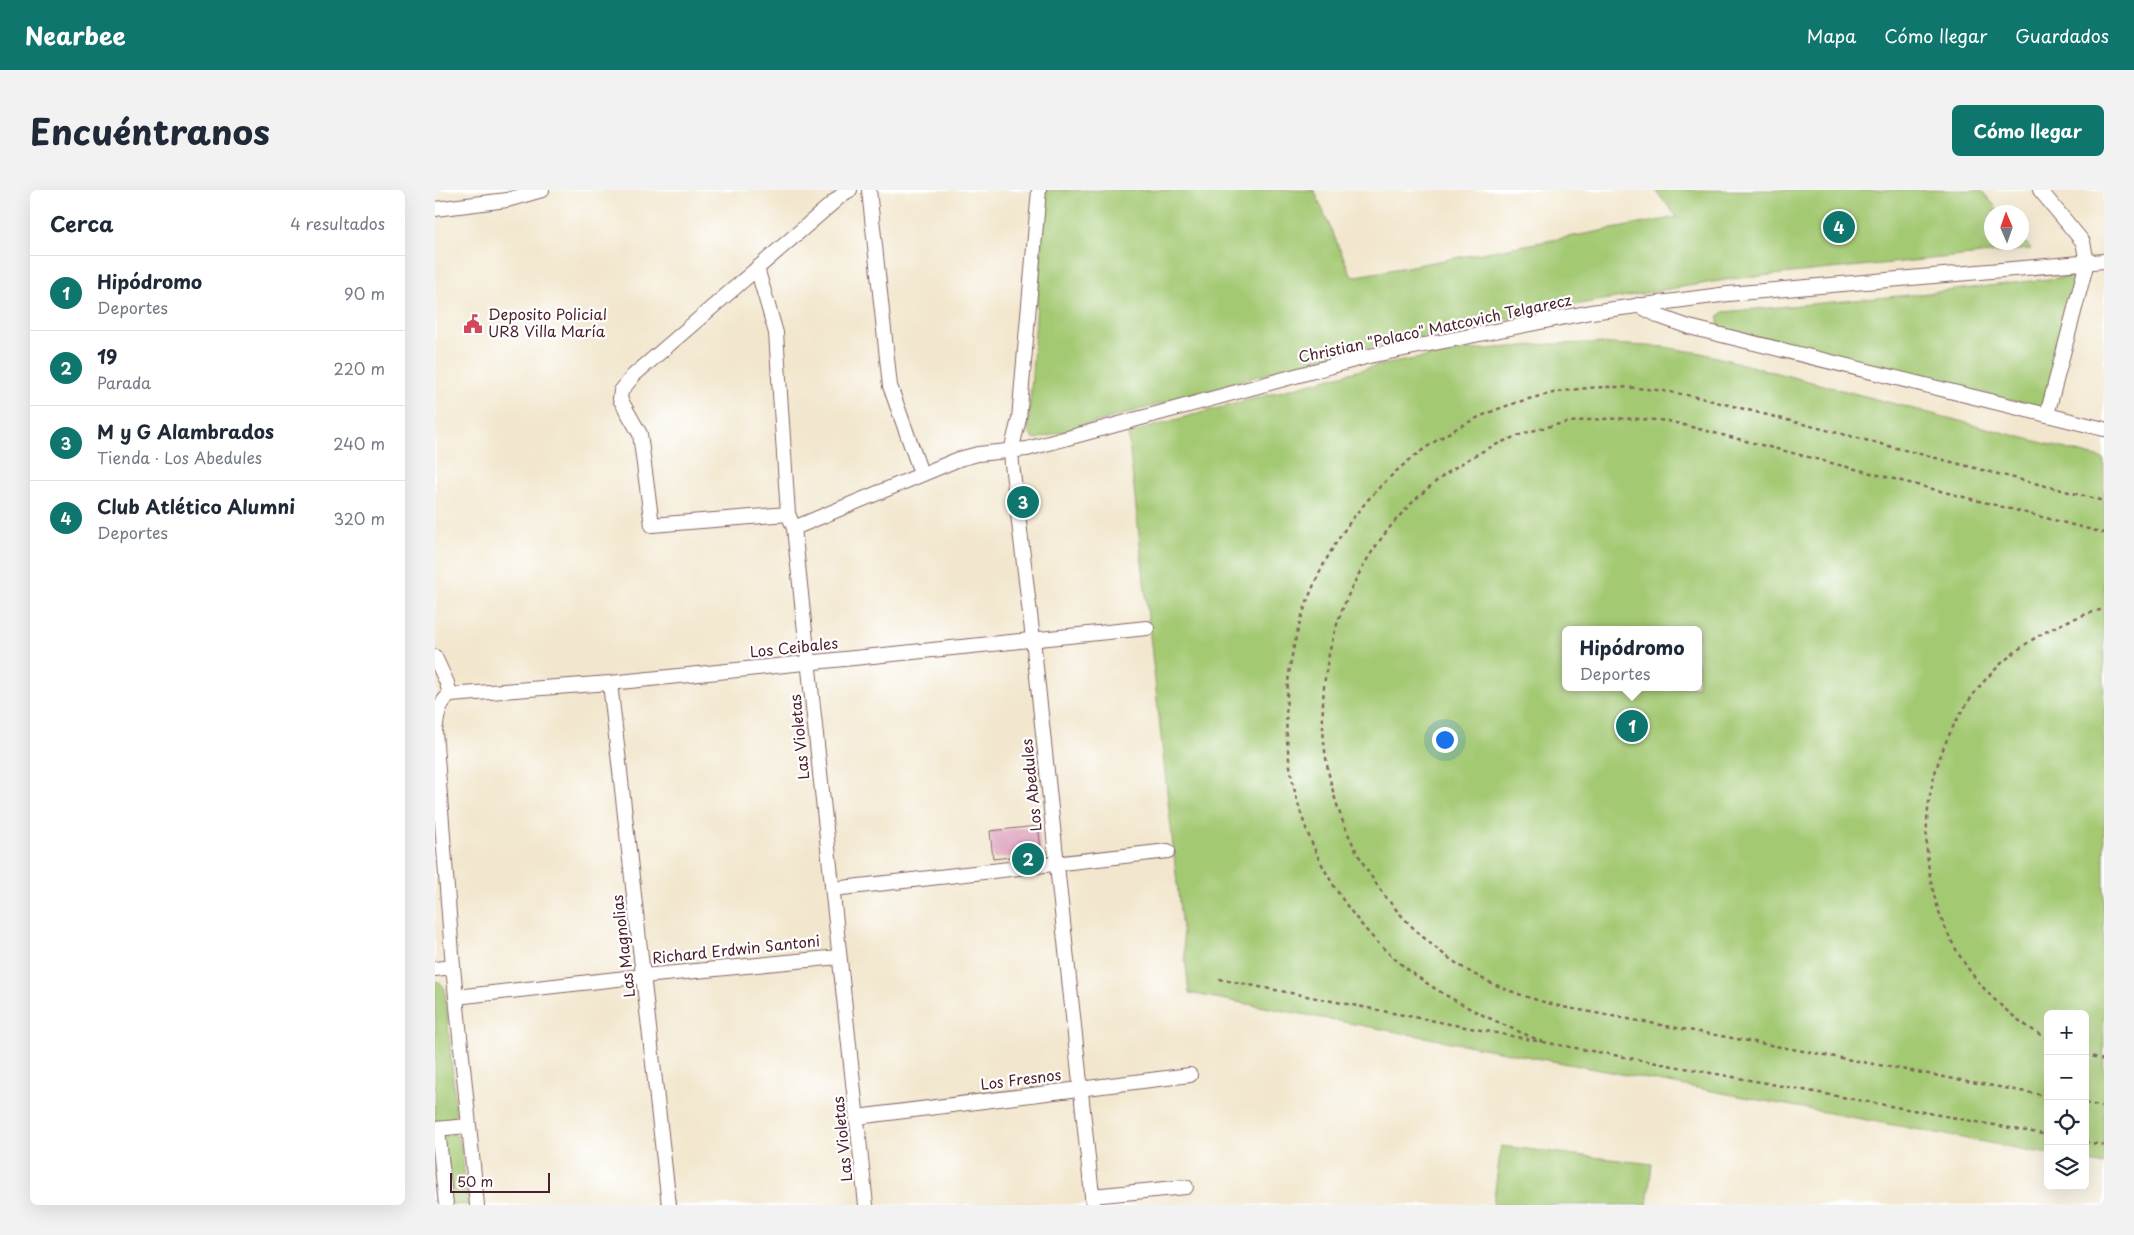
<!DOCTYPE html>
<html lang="es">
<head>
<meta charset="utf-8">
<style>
	body { margin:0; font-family:"Playpen Sans",sans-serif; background:#f2f2f3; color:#1f2937 }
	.controls { position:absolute; right:15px; bottom:15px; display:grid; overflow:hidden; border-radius:8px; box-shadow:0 5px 20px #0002 }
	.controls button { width:45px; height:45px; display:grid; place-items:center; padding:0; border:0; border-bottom:1px solid #e0e1e3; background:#fff; color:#1f2937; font:25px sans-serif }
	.compass { position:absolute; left:1549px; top:15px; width:45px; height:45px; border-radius:50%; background:#fff; box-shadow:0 5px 20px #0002; rotate:358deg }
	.scale { position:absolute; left:15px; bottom:12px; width:100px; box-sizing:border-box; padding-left:5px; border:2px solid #4a1f2b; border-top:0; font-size:14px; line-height:18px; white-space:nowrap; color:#4a1f2b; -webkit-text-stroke:4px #fff; paint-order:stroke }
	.you { position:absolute; left:1009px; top:549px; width:18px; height:18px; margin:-12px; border:4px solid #fff; border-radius:50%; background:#1a73e8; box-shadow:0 0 0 8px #1a73e833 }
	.badge { display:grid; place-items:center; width:32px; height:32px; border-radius:50%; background:#0f766e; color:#fff; font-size:16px; font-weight:700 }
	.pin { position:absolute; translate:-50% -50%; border:2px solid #fff; box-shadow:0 1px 5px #0006 }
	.popup { position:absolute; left:1127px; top:436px; width:140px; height:65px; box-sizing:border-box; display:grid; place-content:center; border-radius:8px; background:#fff; filter:drop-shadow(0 1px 4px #0005); font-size:16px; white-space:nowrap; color:#747a83 }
	.popup b { font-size:19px; color:#1f2937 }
	.popup::after { content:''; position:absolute; left:50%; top:100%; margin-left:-10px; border:10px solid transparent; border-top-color:#fff }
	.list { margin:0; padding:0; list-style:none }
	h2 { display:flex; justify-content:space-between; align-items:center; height:65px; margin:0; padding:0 20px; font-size:21px }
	h2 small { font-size:16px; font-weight:400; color:#747a83 }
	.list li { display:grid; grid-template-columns:32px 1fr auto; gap:15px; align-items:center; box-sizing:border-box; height:75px; padding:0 20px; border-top:1px solid #e0e1e3 }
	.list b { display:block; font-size:19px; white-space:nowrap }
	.list p { margin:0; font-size:16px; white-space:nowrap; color:#747a83 }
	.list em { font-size:16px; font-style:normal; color:#747a83 }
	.icon { flex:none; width:28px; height:28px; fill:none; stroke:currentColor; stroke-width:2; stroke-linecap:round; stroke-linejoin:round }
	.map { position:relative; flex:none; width:1669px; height:1015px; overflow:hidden; border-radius:8px }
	header { display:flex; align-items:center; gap:30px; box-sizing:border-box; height:70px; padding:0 25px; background:#0f766e; color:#fff }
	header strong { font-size:24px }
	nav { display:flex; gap:28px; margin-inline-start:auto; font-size:18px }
	.intro { display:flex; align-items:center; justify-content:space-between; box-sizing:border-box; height:120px; padding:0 30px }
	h1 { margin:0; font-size:35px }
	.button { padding:12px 22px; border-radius:8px; background:#0f766e; color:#fff; font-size:18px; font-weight:700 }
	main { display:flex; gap:30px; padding:0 30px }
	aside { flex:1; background:#fff; border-radius:8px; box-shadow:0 5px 20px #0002 }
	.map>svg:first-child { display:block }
	.green { fill:#a4c973; stroke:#77744f; fill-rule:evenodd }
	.building { fill:#e2aec6 }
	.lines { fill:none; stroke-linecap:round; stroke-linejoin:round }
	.minor-casing { stroke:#856564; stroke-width:16 }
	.path { stroke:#856564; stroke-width:2.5; stroke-dasharray:4 4; stroke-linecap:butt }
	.minor { stroke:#fff; stroke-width:14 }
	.labels { text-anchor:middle; stroke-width:4.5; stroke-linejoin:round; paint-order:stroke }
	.poi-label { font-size:15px; fill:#4a1f2b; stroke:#fff; text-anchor:start }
	.street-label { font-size:15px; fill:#4a1f2b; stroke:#fff }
</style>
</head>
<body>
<header>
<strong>Nearbee</strong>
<nav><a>Mapa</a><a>Cómo llegar</a><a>Guardados</a></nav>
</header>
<div class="intro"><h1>Encuéntranos</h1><a class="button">Cómo llegar</a></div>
<main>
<aside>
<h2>Cerca<small>4 resultados</small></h2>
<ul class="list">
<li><span class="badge">1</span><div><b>Hipódromo</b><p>Deportes</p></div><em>90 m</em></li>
<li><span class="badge">2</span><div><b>19</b><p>Parada</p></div><em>220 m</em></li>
<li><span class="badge">3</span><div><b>M y G Alambrados</b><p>Tienda · Los Abedules</p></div><em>240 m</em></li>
<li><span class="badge">4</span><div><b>Club Atlético Alumni</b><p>Deportes</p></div><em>320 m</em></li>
</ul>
</aside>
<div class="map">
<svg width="1669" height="1015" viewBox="0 0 1669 1015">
	<rect width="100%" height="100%" fill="#fff"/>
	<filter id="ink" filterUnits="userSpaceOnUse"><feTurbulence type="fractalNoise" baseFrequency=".02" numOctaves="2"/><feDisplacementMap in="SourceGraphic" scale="10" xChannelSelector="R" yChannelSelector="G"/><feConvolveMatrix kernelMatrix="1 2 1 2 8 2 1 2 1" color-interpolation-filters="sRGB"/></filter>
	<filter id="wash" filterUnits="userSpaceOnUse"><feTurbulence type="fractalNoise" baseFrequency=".0096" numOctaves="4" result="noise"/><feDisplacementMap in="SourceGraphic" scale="20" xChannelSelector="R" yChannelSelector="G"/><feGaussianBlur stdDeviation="1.12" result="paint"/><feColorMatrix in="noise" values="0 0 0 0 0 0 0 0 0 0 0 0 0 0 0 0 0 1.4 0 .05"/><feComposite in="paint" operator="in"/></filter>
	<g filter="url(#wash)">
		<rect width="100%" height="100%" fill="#f2e7ce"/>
		<g class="green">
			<polygon points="610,0 879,0 917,87 1242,27 1220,0 1546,0 1565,22 1556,22 1556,52 1586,52 1587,48 1596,59 1296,89 1156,112 898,165 602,249 598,248 593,242"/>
			<polygon points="1639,86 1641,88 1607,218 1285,138 1283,133 1284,126 1289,122 1485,104"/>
			<path d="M1161,153L1228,157L1266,163L1669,269V975L1650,971V824H1613V964L754,803L693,244L743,229L941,176L1023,161L1115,154ZM1131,440H1263V497H1131Z"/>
			<polygon points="0,791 4,792 10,799 21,924 15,929 17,944 22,946 26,954 33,1015 0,1015"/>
			<polygon points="1066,956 1217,974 1212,1015 1058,1015"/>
		</g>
		<g id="blocks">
			<polygon class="building" points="603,636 606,659 602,664 558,669 555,641"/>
		</g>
	</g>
	<g filter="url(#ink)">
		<use href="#blocks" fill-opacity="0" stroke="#856564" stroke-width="1"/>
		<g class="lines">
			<g class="minor-casing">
				<g id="minor">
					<polyline points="434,0 455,196 486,283"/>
					<polyline points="604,0 584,229 576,261 577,274 598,449 658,1015"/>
					<polyline points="1605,0 1648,52 1652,72 1612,225"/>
					<polyline points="0,19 72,10 107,0"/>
					<polyline points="322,78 341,143 353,324 359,338 431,1015"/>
					<polyline points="1203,115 1226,127 1254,137 1669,239"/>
					<polyline points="353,324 217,335 205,244 185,209 186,201 199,185 408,4 415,0"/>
					<polyline points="359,338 524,269 543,264 592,259 934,166 1156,122 1293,104 1669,71"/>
					<polyline points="0,467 12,493 15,505"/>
					<polyline points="175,493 234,1015"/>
					<polyline points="398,699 733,661"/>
					<polyline points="0,779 18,777"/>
					<polyline points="21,807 209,786 404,767"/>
					<polyline points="422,927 755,885"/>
					<polyline points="0,939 33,936"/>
					<polyline points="3,939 11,1015"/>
					<polyline points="657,1006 751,997"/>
					<path d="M42,1015L18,777L0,541C2,528 3,513 15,505L175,493L712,438"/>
				</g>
			</g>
			<g class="path">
				<polyline points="784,789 1102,851"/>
				<path d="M1613,849C1426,746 1463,471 1669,419"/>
				<path d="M1108,852C1048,826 994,803 946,756C898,708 865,643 855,576C828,396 951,230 1130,201C1175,193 1221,198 1266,208L1669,311"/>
				<polyline points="1108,852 1613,945"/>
				<polyline points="1650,864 1669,870"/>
				<path d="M1613,906L1128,817C1091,808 1053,795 1021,773C883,678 845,495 941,356C979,300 1038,257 1104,239C1145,227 1190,227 1233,231L1669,343"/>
				<polyline points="1650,913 1669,917"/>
				<polyline points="1650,952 1669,955"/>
			</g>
			<use href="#minor" class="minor"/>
		</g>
	</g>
	<defs>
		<g id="civic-bare" transform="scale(1.5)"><path d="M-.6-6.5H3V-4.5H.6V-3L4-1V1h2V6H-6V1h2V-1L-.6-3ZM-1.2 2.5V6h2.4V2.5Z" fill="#d1495b" stroke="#fff" stroke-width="2.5" paint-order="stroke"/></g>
	</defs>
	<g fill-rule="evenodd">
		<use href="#civic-bare" x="38" y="134"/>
	</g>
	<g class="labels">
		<g class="poi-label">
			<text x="53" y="130">Deposito Policial<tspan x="53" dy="17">UR8 Villa María</tspan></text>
		</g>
		<g class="street-label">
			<text transform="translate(1000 139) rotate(-12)" y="5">Christian "Polaco" Matcovich Telgarecz</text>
			<text transform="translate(359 458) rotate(-6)" y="5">Los Ceibales</text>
			<text transform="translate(365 547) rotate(-96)" y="5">Las Violetas</text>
			<text transform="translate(597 595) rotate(-96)" y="5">Los Abedules</text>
			<text transform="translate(189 756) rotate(-97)" y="5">Las Magnolias</text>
			<text transform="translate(301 760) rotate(-6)" y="5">Richard Erdwin Santoni</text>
			<text transform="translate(586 890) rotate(-7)" y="5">Los Fresnos</text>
			<text transform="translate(408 949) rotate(-96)" y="5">Las Violetas</text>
		</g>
	</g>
</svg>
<div class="controls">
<button>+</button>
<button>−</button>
<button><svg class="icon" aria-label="locate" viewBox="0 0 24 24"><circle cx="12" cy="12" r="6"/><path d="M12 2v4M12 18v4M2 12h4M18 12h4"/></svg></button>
<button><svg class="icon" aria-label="layers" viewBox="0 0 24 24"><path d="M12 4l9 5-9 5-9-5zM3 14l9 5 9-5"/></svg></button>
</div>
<svg class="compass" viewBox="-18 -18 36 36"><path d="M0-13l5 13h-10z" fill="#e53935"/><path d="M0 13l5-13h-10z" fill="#747a83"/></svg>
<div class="scale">50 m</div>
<div class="you"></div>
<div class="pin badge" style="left:1197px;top:536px">1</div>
<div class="popup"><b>Hipódromo</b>Deportes</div>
<div class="pin badge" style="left:593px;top:669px">2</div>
<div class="pin badge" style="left:588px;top:312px">3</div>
<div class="pin badge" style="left:1404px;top:37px">4</div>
</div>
</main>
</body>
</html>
